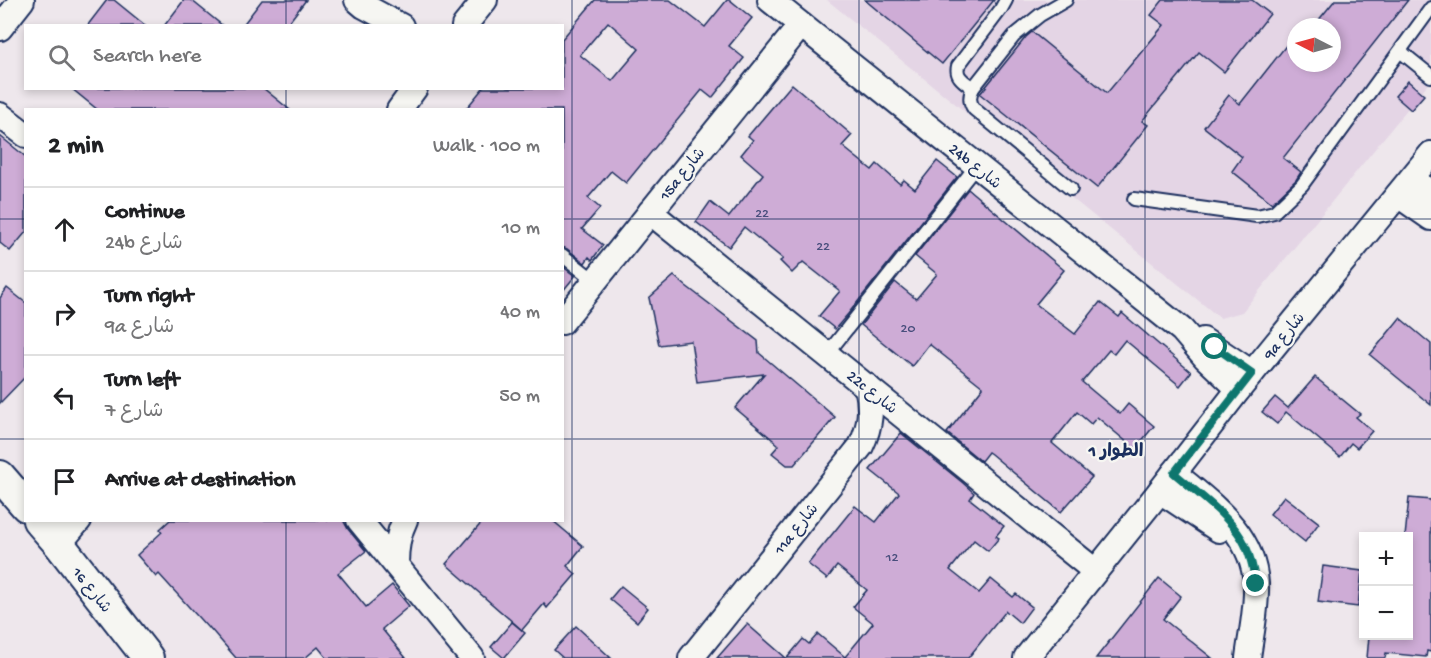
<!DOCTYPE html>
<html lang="en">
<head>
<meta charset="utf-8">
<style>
	body { margin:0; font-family:"Gochi Hand","Playpen Sans Arabic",sans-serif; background:#f6f6f6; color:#202124 }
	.controls { position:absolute; right:18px; bottom:18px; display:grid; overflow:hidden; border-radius:0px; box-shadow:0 3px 9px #0003 }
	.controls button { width:54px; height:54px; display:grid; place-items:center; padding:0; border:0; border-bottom:2px solid #e0e0e0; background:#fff; color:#202124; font:30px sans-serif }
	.compass { position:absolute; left:1287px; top:18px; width:54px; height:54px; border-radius:50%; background:#fff; box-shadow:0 3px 9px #0003; rotate:276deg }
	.stop { position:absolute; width:18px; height:18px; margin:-14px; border:4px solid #0f766e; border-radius:50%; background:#fff }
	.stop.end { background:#0f766e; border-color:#fff; box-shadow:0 2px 6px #0008 }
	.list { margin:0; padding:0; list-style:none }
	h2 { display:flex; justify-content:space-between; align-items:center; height:78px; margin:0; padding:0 24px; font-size:26px }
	h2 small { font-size:20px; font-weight:400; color:#757577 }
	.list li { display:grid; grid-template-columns:39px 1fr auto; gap:18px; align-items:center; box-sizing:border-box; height:84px; padding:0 24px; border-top:2px solid #e0e0e0 }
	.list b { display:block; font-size:22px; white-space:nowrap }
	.list p { margin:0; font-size:20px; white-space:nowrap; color:#757577 }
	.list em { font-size:20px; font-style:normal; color:#757577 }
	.icon { flex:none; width:33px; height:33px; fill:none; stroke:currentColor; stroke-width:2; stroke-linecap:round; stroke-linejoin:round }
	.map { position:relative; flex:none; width:1431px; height:658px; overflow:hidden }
	.search { position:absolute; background:#fff; box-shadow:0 3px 9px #0003; left:24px; top:24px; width:540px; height:66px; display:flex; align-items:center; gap:15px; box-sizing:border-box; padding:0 21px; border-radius:0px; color:#757577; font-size:22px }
	.panel { position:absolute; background:#fff; box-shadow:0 3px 9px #0003; left:24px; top:108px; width:540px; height:414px; border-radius:0px }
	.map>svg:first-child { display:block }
	.built { fill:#e4d5e5; fill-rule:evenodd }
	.building { fill:#ceacd6; stroke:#1b2f5e; stroke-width:1.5; fill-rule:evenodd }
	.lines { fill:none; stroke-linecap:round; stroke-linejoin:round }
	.service-casing { stroke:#1b2f5e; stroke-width:16 }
	.minor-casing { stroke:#1b2f5e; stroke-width:28 }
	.tertiary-casing { stroke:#1b2f5e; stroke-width:34 }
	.service { stroke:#f6f6f2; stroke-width:12 }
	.minor { stroke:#f6f6f2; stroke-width:24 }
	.tertiary { stroke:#f6f6f2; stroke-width:30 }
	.route { stroke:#0f766e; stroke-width:8 }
	.grid { fill:none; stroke:#1b2f5e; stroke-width:1.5; stroke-opacity:0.55 }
	.labels { text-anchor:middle; stroke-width:4.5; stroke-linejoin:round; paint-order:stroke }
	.number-label { font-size:14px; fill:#484e7c }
	.street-label { font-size:16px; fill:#1b2f5e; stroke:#f6f6f2 }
	.neighbourhood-label { font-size:18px; font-weight:bold; fill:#1b2f5e; stroke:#f6f6f2 }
</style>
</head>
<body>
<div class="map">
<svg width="1431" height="658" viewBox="0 0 1431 658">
	<rect width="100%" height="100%" fill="#eee7ec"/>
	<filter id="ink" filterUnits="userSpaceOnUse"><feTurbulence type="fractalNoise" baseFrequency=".0167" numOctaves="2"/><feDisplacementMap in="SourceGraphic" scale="12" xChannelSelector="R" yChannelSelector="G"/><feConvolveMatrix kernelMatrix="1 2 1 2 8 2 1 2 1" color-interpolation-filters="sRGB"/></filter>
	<g filter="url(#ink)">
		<path class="built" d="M827,0H1431V80L1242,312L1220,318ZM1296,27H1332V63H1296Z"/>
		<g class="building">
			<polygon points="107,0 114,0 146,26 87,26"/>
			<polygon points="184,0 191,0 223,26 164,26"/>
			<polygon points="262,0 306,0 286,26 242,26"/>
			<path d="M595,0H670L705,27L727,0H730L752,18L729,46L744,58L712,98L702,90L626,183L611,171L588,198L600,208L582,229L603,245L592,260L589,257L585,263L567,249L562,247V110H465L483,88H562V39ZM608,22L639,49L612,81L580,55Z"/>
			<polygon points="865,0 994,0 942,64"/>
			<polygon points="1163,0 1252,0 1270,14 1224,72 1199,52 1142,121 1148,125 1097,188 980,94 1026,37 1032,32 1107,93 1164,25 1151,15"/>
			<polygon points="1335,0 1408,0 1283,158 1301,172 1296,180 1272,203 1232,171 1242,157 1204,127 1229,95 1240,104 1296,33 1296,63 1332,63 1332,27 1313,27"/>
			<polygon points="1408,81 1424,95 1411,110 1395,96"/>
			<polygon points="792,84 852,135 842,146 872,170 877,164 900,184 904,180 915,189 937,161 957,177 848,314 835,329 819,316 840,291 803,262 792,273 780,261 783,259 744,227 729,247 696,222 710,202 729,217 763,174 741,155 753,140 748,136"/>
			<polygon points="71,88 263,88 290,110 98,110"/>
			<polygon points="0,136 26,157 26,232 10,251 0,243"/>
			<polygon points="968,189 1064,270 1036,304 1075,334 1100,302 1119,317 1122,313 1191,372 1180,386 1125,340 1114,354 1109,350 1082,382 1120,414 1128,404 1154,426 1135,449 1097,417 1091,424 1077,412 1052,443 1092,477 1061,512 991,454 988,452 981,461 947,433 983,387 929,344 912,366 861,325 895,282 916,299 937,274 915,256"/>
			<polygon points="562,266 575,276 562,292"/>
			<polygon points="674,276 686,286 758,341 759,353 835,417 794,465 787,465 772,453 779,445 735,408 764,374 697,382 691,341 659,345 649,298"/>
			<polygon points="7,288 26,303 26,376 0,403 0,298"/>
			<polygon points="1400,318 1431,344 1431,405 1370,355"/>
			<polygon points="1315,377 1360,414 1356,417 1372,431 1357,448 1351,443 1340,457 1286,412 1277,424 1262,412 1275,397 1288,408"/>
			<polygon points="901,433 963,483 974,493 970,499 1004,526 996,536 999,538 988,551 974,540 950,570 979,593 991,579 1013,597 1016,594 1032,607 1020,623 1006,611 968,658 787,658 803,639 809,644 818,634 845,657 873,623 853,607 867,590 837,566 827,579 808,564 855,506 876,522 899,493 870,470"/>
			<polygon points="1284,496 1319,523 1305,542 1270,514"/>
			<polygon points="1409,498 1431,500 1431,652 1427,651 1426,657 1386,653 1385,658 1367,658 1369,636 1408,636 1408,537 1405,537"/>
			<polygon points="170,520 343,520 348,529 366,551 338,573 366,607 392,585 409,606 382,629 406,658 327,658 318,647 305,658 236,658 209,627 208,628 159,574 156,577 137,555 162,532 160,529"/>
			<polygon points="484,520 552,520 583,546 567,566 576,574 547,608 544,604 522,630 446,564"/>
			<polygon points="1323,566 1362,571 1358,607 1318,602"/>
			<polygon points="1159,578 1181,596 1163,619 1212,658 1096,658"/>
			<polygon points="621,586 648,608 637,622 610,599"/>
			<polygon points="512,622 525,633 504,658 491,647"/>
			<polygon points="747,624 786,658 717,658"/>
			<polygon points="576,626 611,658 563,658 554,650"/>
		</g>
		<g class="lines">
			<g class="service-casing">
				<g id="service">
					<path d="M1066,0L1040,15L1014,36L973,88C969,96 969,102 974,109L1071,189"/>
					<polyline points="1400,51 1431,76"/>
					<path d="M973,88C965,82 955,77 958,66L1001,9L1006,0"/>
					<polyline points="1134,199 1257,216 1274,212 1302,185 1431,8"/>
					<polyline points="562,255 595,281"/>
					<polyline points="827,354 977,165"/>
				</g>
			</g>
			<g class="minor-casing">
				<g id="minor">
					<polyline points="357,0 364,6 401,26"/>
					<polyline points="770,0 1182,330 1205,357 1239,389"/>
					<polyline points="464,26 485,0"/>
					<polyline points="0,28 22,0"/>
					<polyline points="399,110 415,88"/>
					<polyline points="0,115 26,135"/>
					<polyline points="1413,177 1431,196"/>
					<polyline points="1398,195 1431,218"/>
					<polyline points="650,212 1095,571"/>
					<polyline points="562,322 801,25"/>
					<polyline points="1203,340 1252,373"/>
					<path d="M1174,473C1210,504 1253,532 1256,584C1257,609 1251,634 1248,658"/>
					<polyline points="1160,491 1219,530"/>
					<polyline points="359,520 472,658"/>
					<polyline points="59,544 79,520"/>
					<path d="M396,564C396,549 398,534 405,520"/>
					<path d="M691,658L861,446C871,425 872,408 867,386"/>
					<polyline points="1026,658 1160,491 1239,389 1431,154"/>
				</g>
			</g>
			<g class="tertiary-casing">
				<g id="tertiary">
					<polyline points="0,476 26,506"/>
					<polyline points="38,520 59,544 148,658"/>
				</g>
			</g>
			<use href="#service" class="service"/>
			<use href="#minor" class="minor"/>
			<use href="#tertiary" class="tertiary"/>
		</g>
	</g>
	<g class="lines" filter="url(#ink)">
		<path class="route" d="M1215,347L1252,373L1174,473C1196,492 1227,514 1242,539C1250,553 1253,568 1256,584"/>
	</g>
	<path class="grid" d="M286,0V26M572,0V658M859,0V658M1145,0V658M286,88V110M0,219H26M562,219H1431M0,439H26M562,439H1431M286,520V658"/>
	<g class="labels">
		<g class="number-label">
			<text x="762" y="217">22</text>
			<text x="823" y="250">22</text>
			<text x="908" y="332">20</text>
			<text x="892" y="561">12</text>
		</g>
		<g class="street-label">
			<text transform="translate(976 165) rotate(39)" y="6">24b شارع</text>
			<text transform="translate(681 173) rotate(-51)" y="6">15a شارع</text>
			<text transform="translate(1283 335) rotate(-51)" y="6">9a شارع</text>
			<text transform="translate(873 391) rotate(39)" y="6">22c شارع</text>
			<text transform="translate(795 528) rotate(-51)" y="6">11a شارع</text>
			<text transform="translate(93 589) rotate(52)" y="6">شارع 16</text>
		</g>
		<g class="neighbourhood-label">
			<text x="1116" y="456">الطوار 1</text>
		</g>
	</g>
</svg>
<div class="controls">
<button>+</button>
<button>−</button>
</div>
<svg class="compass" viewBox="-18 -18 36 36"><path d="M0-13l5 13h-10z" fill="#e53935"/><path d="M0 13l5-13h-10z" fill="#757577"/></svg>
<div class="stop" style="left:1215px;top:347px"></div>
<div class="stop end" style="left:1256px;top:584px"></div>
<div class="search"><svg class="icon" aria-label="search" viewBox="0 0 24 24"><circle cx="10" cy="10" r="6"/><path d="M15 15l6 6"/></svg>Search here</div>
<section class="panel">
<h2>2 min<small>Walk · 100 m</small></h2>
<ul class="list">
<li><svg class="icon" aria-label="ahead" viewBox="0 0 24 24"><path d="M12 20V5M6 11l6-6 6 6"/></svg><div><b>Continue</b><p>24b شارع</p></div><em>10 m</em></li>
<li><svg class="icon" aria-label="right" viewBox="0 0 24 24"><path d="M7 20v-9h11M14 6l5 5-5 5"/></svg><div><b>Turn right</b><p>9a شارع</p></div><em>40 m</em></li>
<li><svg class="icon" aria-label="left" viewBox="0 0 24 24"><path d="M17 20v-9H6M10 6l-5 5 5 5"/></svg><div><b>Turn left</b><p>شارع 7</p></div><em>50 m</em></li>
<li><svg class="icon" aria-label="arrive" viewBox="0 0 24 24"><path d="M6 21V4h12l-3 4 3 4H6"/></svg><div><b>Arrive at destination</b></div></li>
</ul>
</section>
</div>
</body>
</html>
